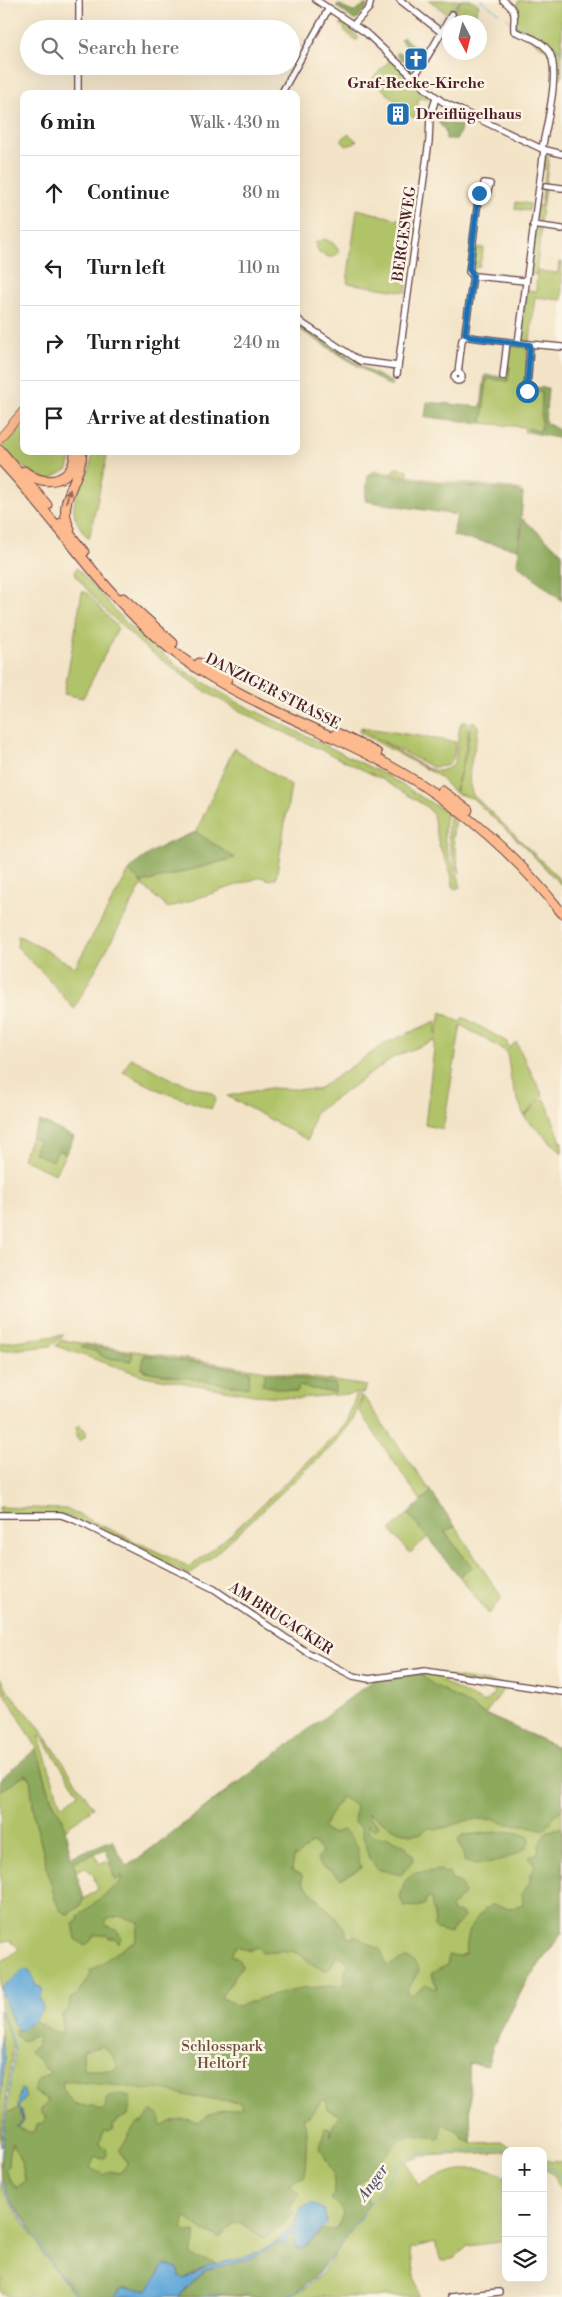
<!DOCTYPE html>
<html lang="en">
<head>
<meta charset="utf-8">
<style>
	body { margin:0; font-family:"Libre Bodoni",serif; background:#f2f2f2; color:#202124 }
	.controls { position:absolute; right:15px; bottom:15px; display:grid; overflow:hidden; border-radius:10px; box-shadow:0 5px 20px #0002 }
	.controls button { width:45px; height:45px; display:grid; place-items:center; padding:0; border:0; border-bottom:1px solid #e0e0e0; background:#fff; color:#202124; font:25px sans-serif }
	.compass { position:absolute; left:442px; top:15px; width:45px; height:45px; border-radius:50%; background:#fff; box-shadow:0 5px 20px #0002; rotate:173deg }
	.stop { position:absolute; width:15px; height:15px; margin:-11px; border:4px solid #1f6fb2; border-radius:50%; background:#fff }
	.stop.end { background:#1f6fb2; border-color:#fff; box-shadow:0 1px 5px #0008 }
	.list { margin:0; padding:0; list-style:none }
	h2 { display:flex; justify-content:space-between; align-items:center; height:65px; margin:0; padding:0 20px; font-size:21px }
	h2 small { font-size:16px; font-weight:400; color:#757577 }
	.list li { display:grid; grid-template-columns:32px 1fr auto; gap:15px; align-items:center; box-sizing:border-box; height:75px; padding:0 20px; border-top:1px solid #e0e0e0 }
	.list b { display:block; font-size:19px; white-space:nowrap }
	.list em { font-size:16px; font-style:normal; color:#757577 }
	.icon { flex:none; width:28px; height:28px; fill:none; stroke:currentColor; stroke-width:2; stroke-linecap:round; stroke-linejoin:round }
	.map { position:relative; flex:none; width:562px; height:2297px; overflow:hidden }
	.search { position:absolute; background:#fff; box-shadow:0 5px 20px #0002; left:20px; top:20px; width:280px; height:55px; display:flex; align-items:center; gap:12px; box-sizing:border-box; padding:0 18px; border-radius:28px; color:#757577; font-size:19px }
	.panel { position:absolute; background:#fff; box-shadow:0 5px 20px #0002; left:20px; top:90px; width:280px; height:365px; border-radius:10px }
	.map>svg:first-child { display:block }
	.green { fill:#b0c367; stroke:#7d7149; fill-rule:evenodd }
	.forest { fill:#8ca95c; stroke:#6b6444; fill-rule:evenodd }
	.water { fill:#62a9d9; stroke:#566482 }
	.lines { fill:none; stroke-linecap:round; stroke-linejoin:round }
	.stream { stroke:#62a9d9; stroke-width:1 }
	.minor-casing { stroke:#633d42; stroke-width:8 }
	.major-casing { stroke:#633d42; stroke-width:9 }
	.highway-casing { stroke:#633d42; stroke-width:11 }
	.minor { stroke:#fff; stroke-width:5.5 }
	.major { stroke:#fcba8e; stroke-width:8 }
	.highway { stroke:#fcba8e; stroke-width:9 }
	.oneway { fill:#9a6558 }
	.route { stroke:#1f6fb2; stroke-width:6 }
	.labels { text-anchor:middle; stroke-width:5; stroke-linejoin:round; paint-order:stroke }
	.poi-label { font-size:15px; font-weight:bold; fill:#4a1f2b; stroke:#fcf5e5 }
	.street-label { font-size:15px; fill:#4a1f2b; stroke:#fcf5e5 }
	.park-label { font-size:15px; fill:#69503d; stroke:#fcf5e5 }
	.water-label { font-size:16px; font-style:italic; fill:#545671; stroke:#fcf5e5 }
</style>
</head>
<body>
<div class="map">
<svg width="562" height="2297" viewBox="0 0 562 2297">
	<rect width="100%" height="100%" fill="#fcf5e5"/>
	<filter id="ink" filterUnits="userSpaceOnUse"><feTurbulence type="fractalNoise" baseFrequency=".02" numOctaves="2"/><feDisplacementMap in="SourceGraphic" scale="10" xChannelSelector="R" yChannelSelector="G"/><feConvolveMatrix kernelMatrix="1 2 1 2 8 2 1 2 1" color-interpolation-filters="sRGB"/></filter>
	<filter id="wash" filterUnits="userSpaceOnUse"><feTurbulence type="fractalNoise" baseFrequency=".0096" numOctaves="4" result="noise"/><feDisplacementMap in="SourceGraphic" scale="20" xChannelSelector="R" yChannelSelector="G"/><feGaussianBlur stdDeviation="1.12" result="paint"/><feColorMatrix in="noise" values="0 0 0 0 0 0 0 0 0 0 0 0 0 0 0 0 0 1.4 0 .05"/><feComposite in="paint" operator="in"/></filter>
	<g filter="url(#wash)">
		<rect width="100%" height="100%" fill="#f3e4c7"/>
		<g class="green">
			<polygon points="429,0 460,0 450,16"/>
			<polygon points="461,0 472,0 479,5 472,22 454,13"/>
			<polygon points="519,0 562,1 562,51 550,45 562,52 562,77 555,81 552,53 515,29 515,9"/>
			<polygon points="342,22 351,26 352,31 359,38 356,41 344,30 345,28 340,24"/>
			<polygon points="389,61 392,61 431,97 430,100 419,98 415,118 413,118 372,79"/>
			<polygon points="348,134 357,141 353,144 346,146 341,140"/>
			<polygon points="546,154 549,160 540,222 536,220 537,205 541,206 543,190 540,189 543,188 546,169 543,168 544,156"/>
			<polygon points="516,202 530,204 529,211 515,209"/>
			<polygon points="357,209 416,224 406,292 347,283"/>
			<polygon points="537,228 541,228 536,275 529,274 534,230"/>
			<polygon points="325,239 333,243 340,252 332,258 319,253 315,243"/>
			<polygon points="476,247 484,248 479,267 476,267 474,271 472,269"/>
			<polygon points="559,262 562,262 562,300 535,297 530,341 525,342 521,337 526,290 536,291 537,271 558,273"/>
			<polygon points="512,346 527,348 526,386 545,391 543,429 539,432 528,430 525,433 524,427 482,423 487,378 507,380 507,352 511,352"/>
			<path d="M24,426V451H73L68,469L49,480C23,471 20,465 2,446Z"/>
			<path d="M92,451H108L89,539C53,498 92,491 92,451Z"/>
			<polygon points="395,468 408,470 408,476 390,473"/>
			<polygon points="374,471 439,481 512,488 520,490 523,493 521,495 517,491 441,484 378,474 368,475"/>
			<path d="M77,568L134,631L183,670L237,702L386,775L436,806L447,810C443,827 443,842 450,858C455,868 460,876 460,887L455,889L453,886L451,873L439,845L433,815L427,807L380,778L242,712L201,689L142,645L101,606L76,576L75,570Z"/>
			<polygon points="82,592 86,592 118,628 83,698 64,694"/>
			<path d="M462,722H467C472,735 459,777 454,792L437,775L359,732L360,728L426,768L438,771L447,769L455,762L460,725Z"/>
			<path d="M471,722H475L478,727C477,750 463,772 473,795L552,871L562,883V886L524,846L472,798L455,793L466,753Z"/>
			<polygon points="361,727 456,742 453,759 446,766 432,767 369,734"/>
			<polygon points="234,748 291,786 276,878 270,880 261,877 168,908 142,885 74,1009 45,975 17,947 18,935 75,967 129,871 142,884 145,882 234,858 196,832"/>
			<path d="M450,812L456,822L454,823L453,838L460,873C450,853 445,834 450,812Z"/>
			<polygon points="441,1012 460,1022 463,1017 507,1042 509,1048 516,1042 543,1096 524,1116 511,1081 507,1052 461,1025 443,1129 425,1125 435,1040 394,1057 315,1113 308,1140 227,1096 270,1088 317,1090 386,1043 436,1021 436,1036"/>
			<polygon points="131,1058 174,1080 213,1093 216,1099 211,1109 161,1091 123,1072"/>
			<polygon points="545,1099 562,1144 562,1153 524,1117 541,1100"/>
			<polygon points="31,1137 39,1141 35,1153 58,1150 66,1153 55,1174 22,1159"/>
			<polygon points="64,1335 51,1346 0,1351 0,1343"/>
			<path d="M61,1340L367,1386L363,1393L298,1398L254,1395L144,1376L56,1346ZM145,1355L250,1371L249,1378L177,1377L144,1371L142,1368ZM335,1384L334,1393L299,1386L297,1392L273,1387Z"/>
			<polygon points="360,1395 362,1398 353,1420 333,1445 212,1557 189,1575 68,1516 0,1514 0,1507 66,1509 190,1567 231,1534 338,1433 347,1420 356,1396"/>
			<polygon points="363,1396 431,1492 421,1501 359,1411"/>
			<polygon points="80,1425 86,1431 85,1437 79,1441 76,1437 76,1427"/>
			<polygon points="408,1514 428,1537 410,1553 390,1530"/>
			<polygon points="455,1526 502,1598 489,1614 459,1576 472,1567 444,1531"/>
			<path d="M420,1672L507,1685L485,1714L562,1749V1933L525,1984L493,2046L487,2066L469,2063L471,2143L502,2142L523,2151L422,2156L406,2162L418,2185C447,2172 476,2160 506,2177V2241L468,2246L456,2256L457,2258L441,2261L435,2242L410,2249L419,2297H286L307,2287L323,2272L370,2203C349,2232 319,2285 285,2296C277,2297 266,2297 258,2297C249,2297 209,2294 205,2296L217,2297H78L52,2266L27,2222L11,2201L1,2178L0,2162L15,2049L0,2005V1964L19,1949L10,1940L0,1942V1792L20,1777L28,1775L31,1778L34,1816L55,1899H84L98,1889L93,1875L86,1868L75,1871L72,1862L95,1853L99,1864L105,1861L109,1862L114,1877L234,1785ZM445,1678L461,1687L464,1684L480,1692L484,1686L495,1692L484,1703L443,1682Z"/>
			<path d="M0,1678L9,1692L40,1728L93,1807L89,1809L90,1811L70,1825L65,1831L62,1819L50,1794L37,1748L0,1685ZM39,1736H41L79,1794L61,1806Z"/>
			<polygon points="0,2010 13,2047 0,2147 0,2101 5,2057 0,2034"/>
			<polygon points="543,2159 553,2162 555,2160 560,2162 562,2160 562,2193 555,2176 543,2168"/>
			<polygon points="0,2182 10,2202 37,2241 43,2255 76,2297 10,2297 0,2291 0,2281 4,2280 0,2277"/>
		</g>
		<g class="forest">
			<polygon points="366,4 367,8 355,21 336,6 340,5 353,12"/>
			<polygon points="403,37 416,48 403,61 396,54 399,52 402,54 409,48 400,40"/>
			<polygon points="437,121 462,126 457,139 446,139 445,130"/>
			<polygon points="296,321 369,371 393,383 391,387 296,327"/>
			<polygon points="505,366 510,367 508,381 487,379 482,423 425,417 427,402 481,407 485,375 503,377"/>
			<polygon points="528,387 548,388 545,422 562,432 562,439 528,432 528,428 539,431 541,429 542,392 528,391"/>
			<polygon points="378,474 441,484 517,491 521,495 523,493 519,549 453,536 457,515 365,501 368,475"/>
			<polygon points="523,519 562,553 562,601 517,564"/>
			<path d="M196,832L235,858L145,882L142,884L129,871C148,850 170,842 196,832Z"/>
			<polygon points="40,1121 74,1137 66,1153 58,1150 53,1161 34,1153 39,1141 31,1137"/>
			<polygon points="82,1345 133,1353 131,1361 106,1358 99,1355 100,1352 81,1348"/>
			<polygon points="144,1355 250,1371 248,1388 144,1371 145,1369 142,1369"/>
			<polygon points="265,1373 335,1384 335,1393 299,1386 297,1392 262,1385"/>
			<polygon points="431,1492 455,1526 444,1532 472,1567 459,1576 408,1514"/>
			<path d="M418,1672L431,1683L484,1714L562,1749V1808L544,1830L525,1825L505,1824L497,1820L486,1819L469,1820L440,1829L427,1828C415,1846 382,1821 369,1813L370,1818L379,1826L374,1830L368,1825V1832L382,1838L388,1837L407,1847V1850L413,1855L414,1859L401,1875L377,1869L373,1862L369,1859L361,1828L354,1823L356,1806L341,1797L323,1827L325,1831L333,1834L341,1830C358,1836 357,1854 361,1868L341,1879L332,1871L319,1864L317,1858L322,1852L316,1844L311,1843L297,1857L294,1856L292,1870L302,1875V1882L344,1927L348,1937L352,1939L354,1935L381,1950L387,1966C401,1961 409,1951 419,1970L407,1992L412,1995L426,1984L436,1989L437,1987L431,1973L447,1965L449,1955L460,1956L466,1953C468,1927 471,1922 490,1905L512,1908L523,1904L522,1892L530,1883V1874L535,1865L530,1859V1856L538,1853L539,1845L546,1832L562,1827V1933L525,1984L493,2046L487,2066L469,2062L471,2142L461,2138L460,2132L442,2124L440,2137L438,2138L411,2135L401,2139L356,2186L370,2203C351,2229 315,2291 282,2297C259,2297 232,2296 209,2294L204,2297H178L207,2269L247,2260L280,2243L283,2244L289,2235L293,2233L297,2247H305L322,2230L335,2229L339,2225L343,2214L340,2207L330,2199L335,2193L333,2172L320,2148L325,2128L330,2129V2136L333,2125L340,2115L328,2110L327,2101L323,2100L309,2116L303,2118L307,2131L305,2176L289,2184L299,2193L289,2209L294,2213L281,2226L263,2238L242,2223L233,2224L220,2238L202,2230L185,2217L182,2229L187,2233L195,2232V2242L191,2254C197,2262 208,2258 217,2263L201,2269L184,2279L179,2276L178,2270L166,2264C156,2271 156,2284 147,2291C135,2291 121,2283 115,2297H78L44,2254L27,2222L11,2201L1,2178L0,2162L6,2113L18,2109L21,2112L22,2121L16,2127L32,2133L35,2131L37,2125L45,2122V2115L41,2114V2109L46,2105L48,2100L33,2091L38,2080L50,2073L48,2069H45L37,2057L30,2053L32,2048L37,2046L39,2037L37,2035L23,2041L17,2037L15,2031L16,2029L19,2031L34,2021C46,2024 48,2032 62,2033V2014L69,2007L70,1998L77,1995L91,1974L89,1971C103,1965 122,1944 135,1943L139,1922L119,1916L105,1920L106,1925L115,1929L121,1937L119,1943L114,1938H109L107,1935H95L89,1943L85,1946L76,1939L73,1924L79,1919L78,1916L120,1883L122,1876L115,1881L113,1870L106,1849L73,1862L84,1899L79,1907L68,1915L60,1910L55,1899L34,1816L30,1778L25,1774L0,1792V1779L37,1748L51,1799L63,1819L71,1857L112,1840L127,1867L375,1679ZM236,1946L250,1950L257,1947L262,1952C276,1951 294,1948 305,1958C313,1965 318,1969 329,1970L338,1954L349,1963L345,1971V1983L343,1985L305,1988L262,1998L237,2006L221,1997L242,1966L238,1959L231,1955ZM102,2046L113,2056L117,2064L115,2070H84L83,2051ZM63,2081L123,2086L144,2090L158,2089L193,2097L240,2102L242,2108C222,2111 215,2108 199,2123C187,2117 175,2118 163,2126L160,2125V2116L151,2111L142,2122L136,2124L119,2151L128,2163L120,2173L109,2171L104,2175L90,2168L95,2157L104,2159L107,2155L106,2148L100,2145L103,2131L107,2132L114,2129L113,2125L117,2123V2120L128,2115L131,2098C123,2091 114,2095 106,2099V2106L101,2110L93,2106L75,2105C69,2098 61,2090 63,2081ZM13,2143L22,2165L25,2181L18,2187L11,2182L5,2169L8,2166L9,2151Z"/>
			<path d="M485,1833C498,1832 521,1829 530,1839C528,1843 527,1847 524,1849C515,1858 474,1869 464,1861L463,1850L459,1845V1839L463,1835Z"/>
			<path d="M441,1870L444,1873L449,1872L452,1880L461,1883L464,1894L451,1908L453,1912L462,1913L464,1917L450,1933L437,1929L434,1926L435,1922L431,1899L428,1897L424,1905L417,1907L404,1906L400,1898C405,1867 418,1874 441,1870Z"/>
		</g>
		<g class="water">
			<polygon points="25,1969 30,1972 36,1986 41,1987 43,1992 40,1997 43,2009 34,2021 19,2031 13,2023 0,1989"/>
			<polygon points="0,2034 5,2057 0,2101"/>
			<polygon points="22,2089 26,2096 19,2108 22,2111 23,2122 16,2128 22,2121 21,2112 18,2108 20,2090"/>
			<polygon points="312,2203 324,2210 327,2223 303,2248 296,2245 293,2233 287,2237 286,2245 280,2243 247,2260 205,2270 178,2297 115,2297 122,2289 148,2290 164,2265 177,2268 179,2276 185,2279 209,2265 243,2258 266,2248 275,2243 295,2223 300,2209"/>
		</g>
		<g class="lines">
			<g class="stream">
				<polyline points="481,0 499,13"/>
				<polyline points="507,19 512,23"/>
				<polyline points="516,25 562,52"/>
				<polyline points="0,2007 15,2048 0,2156"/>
				<polyline points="543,2165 557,2172 562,2182"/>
				<polyline points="0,2179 11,2202 38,2241 44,2255 77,2297"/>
				<polyline points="201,2297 209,2295 219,2297"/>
				<polyline points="284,2297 301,2290 316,2277 398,2166 409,2156 422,2152 434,2153 500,2148 513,2151"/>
			</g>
		</g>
	</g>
	<g filter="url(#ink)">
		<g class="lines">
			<g class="minor-casing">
				<g id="minor">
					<polyline points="79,0 79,29"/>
					<polyline points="316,0 366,33 427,90 443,102 542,149 562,154"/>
					<polyline points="400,0 441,32"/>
					<path d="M503,0C519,13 513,14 514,31C526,36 539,39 548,50C562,68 546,127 542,149"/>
					<polyline points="354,24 369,8 371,0"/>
					<path d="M413,77C429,58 439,35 452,14"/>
					<polyline points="78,94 78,66"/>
					<polyline points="281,94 329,8"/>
					<polyline points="546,186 562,188"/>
					<polyline points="483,190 488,191 490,184 484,183 483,190 479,193 469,272 475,276 525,281"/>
					<polyline points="533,225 562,229"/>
					<polyline points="473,275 465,333 469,337 518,343 544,150"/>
					<polyline points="296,317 302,323 360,361 398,366"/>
					<polyline points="518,343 562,347"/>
					<circle cx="458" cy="377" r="4"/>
					<polyline points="458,373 462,340 466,335"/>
					<polyline points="397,374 429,141 430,117 436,98"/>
					<polyline points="503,377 507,342"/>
					<polyline points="527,391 530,345"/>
					<polyline points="0,1515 61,1515 75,1520 214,1589 305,1651 353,1676 369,1679 425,1671 562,1692"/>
					<polyline points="451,2297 499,2292"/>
				</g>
			</g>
			<g class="major-casing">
				<polyline id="major" points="0,438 24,410"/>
			</g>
			<g class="highway-casing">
				<g id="highway">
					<polyline points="0,450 47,505"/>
					<path d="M0,460C64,527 110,607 186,661C247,703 317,727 381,761C452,799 512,850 562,913"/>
					<path d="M24,471C45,489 75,482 75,451"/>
					<polyline points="61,523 84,552"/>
					<path d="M70,529C55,501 82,479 82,451"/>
					<polyline points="123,598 173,643"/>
					<polyline points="199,663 227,679"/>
					<polyline points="337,733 377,753"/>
					<polyline points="442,791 468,810"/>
				</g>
			</g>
			<use href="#minor" class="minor"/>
			<use href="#major" class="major"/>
			<use href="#highway" class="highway"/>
		</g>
		<defs><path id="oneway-solid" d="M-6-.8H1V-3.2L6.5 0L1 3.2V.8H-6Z" transform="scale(1.25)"/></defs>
		<use class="oneway" href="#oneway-solid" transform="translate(68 496) rotate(-73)"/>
	</g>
	<g class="lines" filter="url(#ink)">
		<polyline class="route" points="479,193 469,269 473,275 465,333 470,337 530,345 527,391"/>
	</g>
	<defs>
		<g id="church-square" transform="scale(1.25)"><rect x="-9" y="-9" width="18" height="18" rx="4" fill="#1f6fb2" stroke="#fcf5e5"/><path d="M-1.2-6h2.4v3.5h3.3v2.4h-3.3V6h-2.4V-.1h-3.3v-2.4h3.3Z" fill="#fff"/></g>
		<g id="building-square" transform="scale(1.25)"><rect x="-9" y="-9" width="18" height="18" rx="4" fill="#1f6fb2" stroke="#fcf5e5"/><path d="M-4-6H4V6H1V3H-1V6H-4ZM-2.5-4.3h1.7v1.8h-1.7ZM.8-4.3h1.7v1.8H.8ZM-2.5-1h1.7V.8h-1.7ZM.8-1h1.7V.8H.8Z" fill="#fff"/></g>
	</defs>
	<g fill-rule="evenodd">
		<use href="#church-square" x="416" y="59"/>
		<use href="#building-square" x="398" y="114"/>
	</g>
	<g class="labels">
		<g class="poi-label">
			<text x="416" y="88">Graf-Recke-Kirche</text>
			<text x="416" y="119" text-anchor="start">Dreiflügelhaus</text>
		</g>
		<g class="street-label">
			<text transform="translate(404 234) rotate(-82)" y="5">BERGESWEG</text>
			<text transform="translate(273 691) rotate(27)" y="5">DANZIGER STRASSE</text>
			<text transform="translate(281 1618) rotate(33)" y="5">AM BRUGACKER</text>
		</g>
		<g class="park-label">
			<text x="222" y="2051">Schlosspark<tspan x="222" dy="17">Heltorf</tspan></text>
		</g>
		<g class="water-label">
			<text transform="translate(372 2182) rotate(-54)" y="6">Anger</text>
		</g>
	</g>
</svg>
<div class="controls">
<button>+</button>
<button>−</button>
<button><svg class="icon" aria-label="layers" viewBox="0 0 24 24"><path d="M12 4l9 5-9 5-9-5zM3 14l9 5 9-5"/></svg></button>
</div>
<svg class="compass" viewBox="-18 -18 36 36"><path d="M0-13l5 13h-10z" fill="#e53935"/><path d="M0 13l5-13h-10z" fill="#757577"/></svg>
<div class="stop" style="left:527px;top:391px"></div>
<div class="stop end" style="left:479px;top:193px"></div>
<div class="search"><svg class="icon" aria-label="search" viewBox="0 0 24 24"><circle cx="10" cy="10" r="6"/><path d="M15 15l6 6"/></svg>Search here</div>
<section class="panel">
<h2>6 min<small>Walk · 430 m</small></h2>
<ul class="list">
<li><svg class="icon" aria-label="ahead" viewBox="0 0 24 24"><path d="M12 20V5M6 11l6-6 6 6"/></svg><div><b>Continue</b></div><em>80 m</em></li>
<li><svg class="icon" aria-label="left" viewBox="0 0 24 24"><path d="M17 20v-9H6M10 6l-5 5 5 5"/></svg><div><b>Turn left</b></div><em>110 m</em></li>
<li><svg class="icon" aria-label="right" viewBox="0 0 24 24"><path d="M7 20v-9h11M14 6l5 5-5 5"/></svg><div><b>Turn right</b></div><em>240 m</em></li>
<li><svg class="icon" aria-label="arrive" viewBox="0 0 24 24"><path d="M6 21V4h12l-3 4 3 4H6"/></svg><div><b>Arrive at destination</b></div></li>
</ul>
</section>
</div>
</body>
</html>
